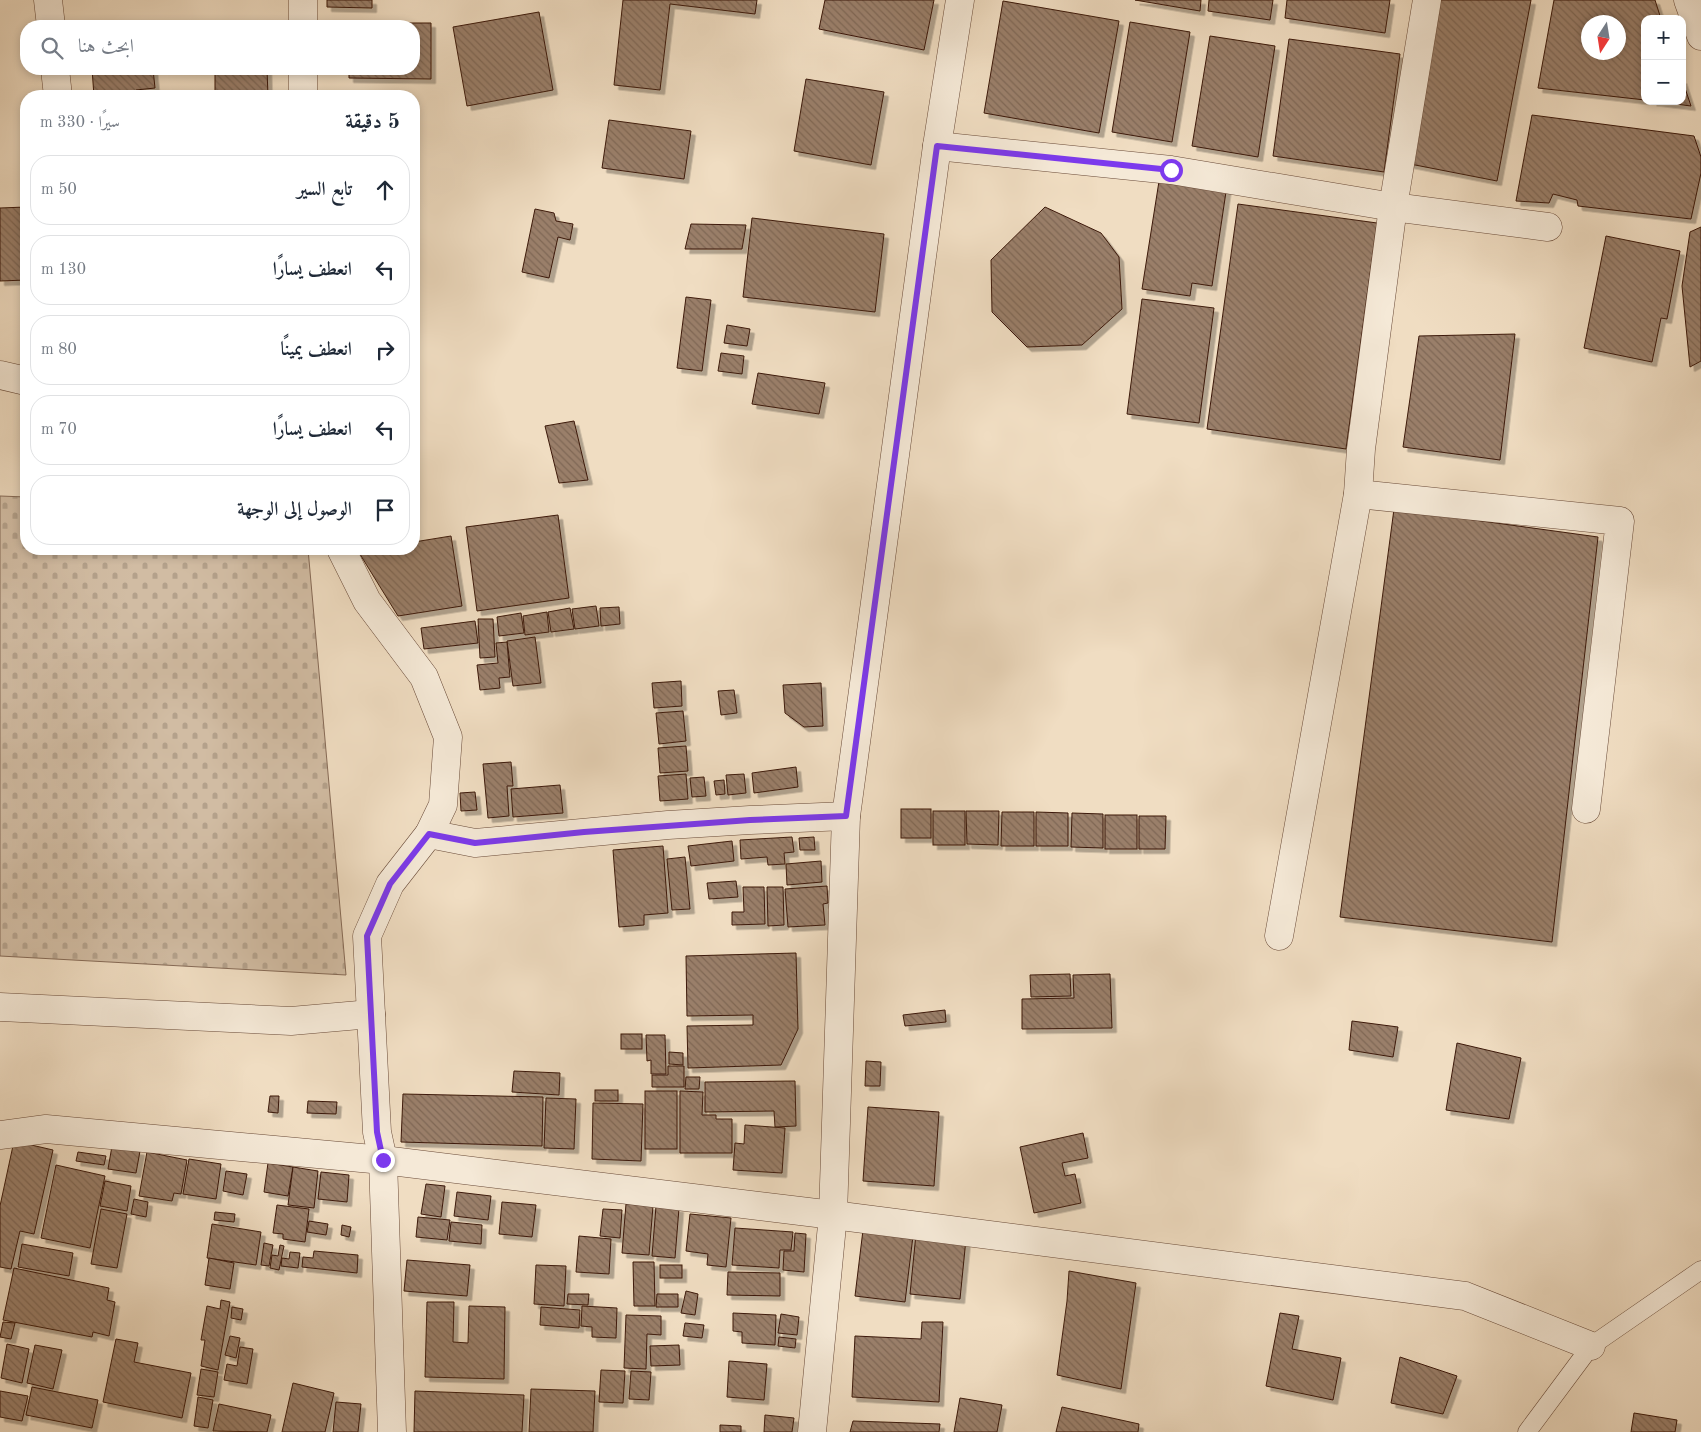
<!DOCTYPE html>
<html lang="ar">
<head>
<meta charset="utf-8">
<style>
	body { margin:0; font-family:"Old Standard TT",Amiri,serif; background:#f6f6f7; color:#1f2937; direction:rtl }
	.controls { position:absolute; right:15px; top:15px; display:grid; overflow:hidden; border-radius:10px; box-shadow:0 2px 8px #0003 }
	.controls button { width:45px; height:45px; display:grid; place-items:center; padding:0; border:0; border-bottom:1px solid #e0e1e3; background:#fff; color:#1f2937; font:25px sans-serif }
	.compass { position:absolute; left:1581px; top:15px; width:45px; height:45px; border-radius:50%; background:#fff; box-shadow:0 2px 8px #0003; rotate:192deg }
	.stop { position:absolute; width:15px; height:15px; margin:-11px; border:4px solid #7c3aed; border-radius:50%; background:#fff }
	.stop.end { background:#7c3aed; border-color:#fff; box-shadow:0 1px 5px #0008 }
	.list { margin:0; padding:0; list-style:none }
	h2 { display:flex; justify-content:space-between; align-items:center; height:65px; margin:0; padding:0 20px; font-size:21px }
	h2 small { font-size:16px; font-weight:400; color:#747a83 }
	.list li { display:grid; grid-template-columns:32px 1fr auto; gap:15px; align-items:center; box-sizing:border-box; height:70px; margin:0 10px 10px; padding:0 10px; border:1px solid #e0e1e3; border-radius:20px }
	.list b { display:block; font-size:19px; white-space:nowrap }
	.list em { font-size:16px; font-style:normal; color:#747a83 }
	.icon { flex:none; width:28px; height:28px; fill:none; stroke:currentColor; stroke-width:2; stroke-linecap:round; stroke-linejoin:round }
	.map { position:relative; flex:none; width:1701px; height:1432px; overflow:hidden; direction:ltr }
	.search { position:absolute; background:#fff; box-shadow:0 2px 8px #0003; left:20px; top:20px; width:400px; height:55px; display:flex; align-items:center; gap:12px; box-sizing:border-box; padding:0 18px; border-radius:20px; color:#747a83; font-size:19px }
	.panel { position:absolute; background:#fff; box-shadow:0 2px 8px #0003; left:20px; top:90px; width:400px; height:465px; border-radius:20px; direction:rtl }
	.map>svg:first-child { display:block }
	.cemetery { fill:url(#cemetery-stones); stroke:#866a56 }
	.building { fill:url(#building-back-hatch); stroke:#3c190a; fill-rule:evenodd; filter:url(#shadow) }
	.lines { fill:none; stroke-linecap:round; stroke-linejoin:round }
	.service-casing { stroke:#694a38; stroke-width:19 }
	.minor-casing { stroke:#694a38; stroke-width:29 }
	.tertiary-casing { stroke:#694a38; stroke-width:29 }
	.service { stroke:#f5e9d7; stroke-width:18 }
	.minor { stroke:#f5e9d7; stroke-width:28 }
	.tertiary { stroke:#f5e9d7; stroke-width:28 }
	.route { stroke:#7c3aed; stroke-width:6 }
</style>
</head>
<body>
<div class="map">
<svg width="1701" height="1432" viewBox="0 0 1701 1432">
	<defs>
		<pattern id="cemetery-stones" width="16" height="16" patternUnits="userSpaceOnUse" patternTransform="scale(1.25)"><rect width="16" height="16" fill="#d1bca3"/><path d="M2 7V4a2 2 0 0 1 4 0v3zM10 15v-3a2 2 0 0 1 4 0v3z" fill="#b4a18b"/></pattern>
		<pattern id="building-back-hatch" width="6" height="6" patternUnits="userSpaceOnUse" patternTransform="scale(1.25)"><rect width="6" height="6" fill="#9a7f6a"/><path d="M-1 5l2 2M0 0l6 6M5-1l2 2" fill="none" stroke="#7f6755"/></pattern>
		<filter id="shadow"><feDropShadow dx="4.5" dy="4.5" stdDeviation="0" flood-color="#0004"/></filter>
	</defs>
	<rect width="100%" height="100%" fill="#f0ddc2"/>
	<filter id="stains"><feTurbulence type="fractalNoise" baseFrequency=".004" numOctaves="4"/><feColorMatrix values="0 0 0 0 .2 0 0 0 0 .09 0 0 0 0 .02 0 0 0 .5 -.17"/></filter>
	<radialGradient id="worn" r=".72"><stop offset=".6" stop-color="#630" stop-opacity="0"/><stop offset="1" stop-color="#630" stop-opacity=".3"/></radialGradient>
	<polygon class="cemetery" points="0,496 26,497 26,549 308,549 346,975 0,956"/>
	<g class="building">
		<polygon points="327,0 372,0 372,8 327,7"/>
		<polygon points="623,0 757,0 755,14 670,4 660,90 614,85"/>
		<polygon points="825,0 934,0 924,50 819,29"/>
		<polygon points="1135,0 1201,0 1200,11"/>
		<polygon points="1209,0 1273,0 1270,20 1208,11"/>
		<polygon points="1287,0 1390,0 1385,33 1285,18"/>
		<polygon points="1436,0 1531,0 1497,181 1405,163"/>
		<path d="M1554,0H1655L1661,19H1645V100L1538,88ZM1588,22H1618V52H1588Z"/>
		<polygon points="1003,1 1119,21 1099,133 984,113"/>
		<polygon points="539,12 553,90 467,106 453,27"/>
		<polygon points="1130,22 1190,32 1172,142 1112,132"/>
		<polygon points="349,23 431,23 431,79 349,78 349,69 414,69 414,26 349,26"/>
		<polygon points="1210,36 1275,46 1258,157 1192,146"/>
		<polygon points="1289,39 1400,54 1384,172 1273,156"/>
		<polygon points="92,69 153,69 155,88 136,90 136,96 94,96"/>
		<polygon points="215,69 267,69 268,96 215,96"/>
		<polygon points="806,79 884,92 871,165 794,151"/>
		<polygon points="1682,79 1691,106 1652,101 1682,101"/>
		<polygon points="1532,115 1694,136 1701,157 1701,173 1691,219 1578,206 1577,200 1553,194 1549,203 1516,201"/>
		<polygon points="609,120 691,131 684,179 602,168"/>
		<polygon points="1160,175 1227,185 1212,286 1192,283 1190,296 1142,289"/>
		<polygon points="1238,204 1377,223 1346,449 1207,429"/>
		<polygon points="26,207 26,280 0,281 0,208"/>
		<polygon points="1045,207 1101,233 1119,257 1122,309 1082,345 1027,347 992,312 991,260"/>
		<polygon points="535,209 554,213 556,221 573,224 570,240 558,237 549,278 522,272"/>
		<polygon points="752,218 884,234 875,312 743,297"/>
		<polygon points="691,224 746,225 742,249 685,249"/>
		<polygon points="1701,227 1701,361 1690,367 1682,286 1690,232"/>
		<polygon points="1606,236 1680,251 1667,319 1661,318 1652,362 1584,348"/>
		<polygon points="686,297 711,300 702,371 677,368"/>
		<polygon points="1142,299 1214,308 1199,423 1127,414"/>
		<polygon points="727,325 750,329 747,346 724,343"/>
		<polygon points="1515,334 1500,460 1403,447 1419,336"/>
		<polygon points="721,353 744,356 742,374 718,371"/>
		<polygon points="758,373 825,383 819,414 752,404"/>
		<polygon points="574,421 588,480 559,483 545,426"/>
		<polygon points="1394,509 1598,537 1552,942 1340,917"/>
		<polygon points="558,515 569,598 477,611 466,527"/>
		<polygon points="451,536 462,606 398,616 358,551 374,549 414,549 414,542"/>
		<polygon points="596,606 599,626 575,629 572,609"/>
		<polygon points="619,607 620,624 601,626 600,608"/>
		<polygon points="570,608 574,629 551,632 548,612"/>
		<polygon points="547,612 549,632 525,635 523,616"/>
		<polygon points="521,613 524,633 499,636 497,617"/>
		<polygon points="478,619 493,619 495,657 480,658"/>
		<polygon points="475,621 478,643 424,649 421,628"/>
		<polygon points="535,637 541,683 513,686 507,641"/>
		<polygon points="507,642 510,677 499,678 500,688 480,690 477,665 498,663 496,643"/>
		<polygon points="681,681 682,706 654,708 652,683"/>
		<polygon points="821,683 823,726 804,727 785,713 783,685"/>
		<polygon points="734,690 737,713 721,715 718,691"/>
		<polygon points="683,711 686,741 659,744 656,713"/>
		<polygon points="686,746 688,771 660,773 658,748"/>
		<polygon points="511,762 513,786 507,786 509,816 488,818 483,764"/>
		<polygon points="796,767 798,787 754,793 752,773"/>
		<polygon points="686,774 688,799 660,801 658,776"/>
		<polygon points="744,774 746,793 728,795 726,775"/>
		<polygon points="704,777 706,796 692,797 690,778"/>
		<polygon points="724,780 725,794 716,795 714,781"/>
		<polygon points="560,785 563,813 513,817 511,789"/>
		<polygon points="475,792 477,810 461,811 460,793"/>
		<rect x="901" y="809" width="30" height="29"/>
		<rect x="933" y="811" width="32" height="34"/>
		<polygon points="966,811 999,811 998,845 967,844"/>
		<polygon points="1002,812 1034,812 1034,846 1001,846"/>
		<polygon points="1036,812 1068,813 1068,846 1036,846"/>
		<polygon points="1072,813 1103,814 1103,848 1071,847"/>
		<rect x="1105" y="815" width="32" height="34"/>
		<polygon points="1139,816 1166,816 1165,849 1139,849"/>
		<polygon points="792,837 794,852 784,853 785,864 768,865 767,857 741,859 740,840"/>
		<polygon points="814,837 815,850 800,850 799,838"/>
		<polygon points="732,841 734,861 691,866 688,846"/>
		<polygon points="663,846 668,913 644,915 644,925 619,927 613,850"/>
		<polygon points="685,857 690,909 672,910 667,859"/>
		<polygon points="821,861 822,882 787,885 786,864"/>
		<polygon points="736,881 738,897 709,899 707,883"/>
		<polygon points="827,886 828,903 823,904 825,925 788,927 785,889"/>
		<polygon points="743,887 764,887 765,924 732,925 732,912 744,912"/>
		<polygon points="767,887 783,887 784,925 768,926"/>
		<polygon points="796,953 798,1029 781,1065 688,1068 687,1026 753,1025 753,1015 687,1016 686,956"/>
		<polygon points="1070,974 1071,996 1031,997 1030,975"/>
		<polygon points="1110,974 1112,1028 1022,1029 1022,999 1074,998 1073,975"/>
		<polygon points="945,1010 946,1022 905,1026 903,1015"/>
		<polygon points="1352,1021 1398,1027 1393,1057 1349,1050"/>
		<rect x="621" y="1034" width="21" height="15"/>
		<polygon points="646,1035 665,1035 666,1074 651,1074 651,1060 647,1061"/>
		<polygon points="1457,1043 1521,1058 1509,1119 1446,1110"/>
		<polygon points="669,1052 683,1053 683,1065 669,1064"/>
		<polygon points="866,1061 881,1062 880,1086 865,1086"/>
		<polygon points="668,1066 684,1066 684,1087 652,1087 652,1075 668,1075"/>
		<polygon points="514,1071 560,1073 559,1095 512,1092"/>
		<polygon points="686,1077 700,1077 699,1089 685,1089"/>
		<polygon points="795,1081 796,1126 775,1127 774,1111 705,1112 705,1082"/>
		<rect x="595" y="1090" width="23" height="11"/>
		<rect x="645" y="1091" width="32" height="58"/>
		<polygon points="680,1091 703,1092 702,1115 716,1115 716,1119 732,1119 732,1153 680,1153"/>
		<polygon points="403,1094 543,1097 542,1146 401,1142"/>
		<polygon points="270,1096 279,1096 278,1113 268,1112"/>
		<polygon points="546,1098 576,1099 574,1149 544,1148"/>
		<polygon points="308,1101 337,1102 336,1114 307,1113"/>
		<polygon points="593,1103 643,1104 641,1161 592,1159"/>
		<polygon points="868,1107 939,1112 934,1186 863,1181"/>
		<polygon points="745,1125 785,1128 782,1173 733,1170 735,1143 744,1144"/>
		<polygon points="1083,1133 1088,1158 1062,1163 1065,1176 1075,1174 1081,1203 1034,1213 1020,1147"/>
		<polygon points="14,1141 53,1150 34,1234 20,1231 11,1269 0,1267 0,1206"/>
		<polygon points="112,1146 140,1151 136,1173 108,1169"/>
		<polygon points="78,1152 106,1156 104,1165 76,1161"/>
		<polygon points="147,1152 187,1160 181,1194 174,1193 172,1201 139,1196"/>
		<polygon points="189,1159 221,1164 216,1199 183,1194"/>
		<polygon points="268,1163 293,1167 288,1196 264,1192"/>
		<polygon points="56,1165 105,1176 90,1248 41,1238"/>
		<polygon points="293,1167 318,1171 314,1208 288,1205"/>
		<polygon points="226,1171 247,1174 243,1195 223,1191"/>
		<polygon points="321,1172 349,1175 347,1202 318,1199"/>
		<polygon points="105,1181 131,1186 127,1211 100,1206"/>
		<polygon points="426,1184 445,1186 441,1217 421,1214"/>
		<polygon points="457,1192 491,1196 488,1220 454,1216"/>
		<polygon points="134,1199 148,1202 146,1217 131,1214"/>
		<polygon points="502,1202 536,1205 532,1237 499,1234"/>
		<polygon points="626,1204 653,1206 649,1255 622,1253"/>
		<polygon points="277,1205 309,1209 305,1242 283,1239 283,1234 273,1233"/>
		<polygon points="656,1206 679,1208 675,1258 652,1256"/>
		<polygon points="101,1209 127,1214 117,1268 91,1264"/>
		<polygon points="603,1209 622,1210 620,1238 600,1236"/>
		<polygon points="215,1212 235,1214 234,1222 214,1220"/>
		<polygon points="690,1214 731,1218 726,1267 707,1265 708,1254 686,1251"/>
		<polygon points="418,1217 450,1220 447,1240 416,1237"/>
		<polygon points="309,1221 328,1224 326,1235 307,1232"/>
		<polygon points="451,1222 482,1225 481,1244 449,1241"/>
		<polygon points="212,1224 261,1232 256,1265 207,1258"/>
		<polygon points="342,1225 351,1227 349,1237 341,1235"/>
		<polygon points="735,1228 793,1232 791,1250 780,1250 779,1268 732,1265"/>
		<polygon points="863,1230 913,1236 905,1302 855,1296"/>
		<polygon points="795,1233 806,1234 804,1272 783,1270 784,1251 794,1251"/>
		<polygon points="916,1234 966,1239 960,1299 910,1294"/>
		<polygon points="579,1236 611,1239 609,1274 576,1272"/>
		<polygon points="264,1243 273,1245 269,1266 261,1265"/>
		<polygon points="22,1244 73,1253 69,1276 18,1267"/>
		<polygon points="280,1245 284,1246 279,1270 270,1268 272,1255 278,1256"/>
		<polygon points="314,1251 358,1255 357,1273 302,1267 303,1257 313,1258"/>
		<polygon points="290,1252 300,1253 298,1268 281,1266 282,1258 289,1259"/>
		<polygon points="209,1258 234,1263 230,1289 205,1285"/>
		<polygon points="407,1260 470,1265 467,1296 404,1291"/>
		<polygon points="633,1262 654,1262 655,1306 634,1306"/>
		<polygon points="536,1265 566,1266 564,1306 534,1304"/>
		<rect x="660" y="1265" width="22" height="13"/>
		<polygon points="14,1268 109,1288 107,1300 115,1302 109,1336 93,1332 92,1337 3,1320"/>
		<polygon points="1069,1271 1136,1283 1121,1389 1057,1375 1067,1301"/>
		<polygon points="728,1272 780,1273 780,1296 727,1295"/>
		<polygon points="686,1291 698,1294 695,1315 681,1313"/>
		<polygon points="568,1294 589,1294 588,1305 567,1304"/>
		<polygon points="657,1294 678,1294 678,1307 656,1307"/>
		<polygon points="221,1300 230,1302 218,1370 201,1366 205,1340 201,1340 207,1306 220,1309"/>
		<polygon points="427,1302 454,1302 453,1342 468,1343 469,1306 505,1307 504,1379 425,1377"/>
		<polygon points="582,1306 617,1308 616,1338 592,1337 592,1327 581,1326"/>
		<polygon points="232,1307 243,1309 241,1320 231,1318"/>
		<polygon points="541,1307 580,1310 579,1328 540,1325"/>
		<polygon points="733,1313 776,1315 775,1345 742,1343 742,1332 733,1331"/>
		<polygon points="1280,1313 1299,1316 1292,1349 1341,1358 1333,1400 1266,1386"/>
		<polygon points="781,1314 799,1317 797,1335 778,1333"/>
		<polygon points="626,1315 661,1316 661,1335 647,1334 646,1369 624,1368"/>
		<polygon points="3,1322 15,1323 11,1339 0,1337"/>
		<polygon points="922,1322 943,1322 939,1402 852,1397 855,1336 921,1339"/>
		<polygon points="685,1323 704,1325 702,1338 683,1336"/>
		<polygon points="230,1336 240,1338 236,1358 225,1355"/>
		<polygon points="779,1337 796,1339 795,1348 778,1346"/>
		<polygon points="116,1339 138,1343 134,1362 191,1373 182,1418 103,1402"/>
		<polygon points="7,1344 29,1349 22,1383 1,1378"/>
		<polygon points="35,1345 62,1350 53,1389 27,1383"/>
		<polygon points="679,1345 680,1365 651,1366 650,1346"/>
		<polygon points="240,1347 253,1349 247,1384 224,1380 227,1364 237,1366"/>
		<polygon points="1400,1357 1457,1376 1443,1414 1391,1403"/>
		<polygon points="729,1361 767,1364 764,1400 727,1397"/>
		<polygon points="201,1369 218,1372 214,1397 197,1395"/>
		<polygon points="601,1370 625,1371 623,1403 599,1402"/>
		<polygon points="631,1371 651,1372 649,1400 629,1399"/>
		<polygon points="293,1383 334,1393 325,1432 282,1432"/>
		<polygon points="32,1387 98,1400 92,1428 26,1415"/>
		<polygon points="531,1389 595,1391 593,1432 529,1432"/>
		<polygon points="0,1391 28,1396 22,1421 0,1417"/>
		<polygon points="415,1391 524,1395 522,1432 414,1432"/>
		<polygon points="198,1397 213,1400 208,1428 194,1426"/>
		<polygon points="960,1398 1002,1405 997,1432 954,1432"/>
		<polygon points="336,1402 361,1404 358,1432 333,1432"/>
		<polygon points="219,1404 271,1415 267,1432 213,1431"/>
		<polygon points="1062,1407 1139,1424 1138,1432 1056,1432"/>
		<polygon points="1634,1413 1677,1420 1675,1432 1631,1432"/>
		<polygon points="765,1415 794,1418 792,1432 764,1432"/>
		<polygon points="853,1421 940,1424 939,1432 850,1432"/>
		<polygon points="720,1425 741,1426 741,1432 720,1432"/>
	</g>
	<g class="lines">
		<g class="service-casing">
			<polyline id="service" points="1527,1432 1591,1346 1701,1270"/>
		</g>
		<g class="minor-casing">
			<g id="minor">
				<polyline points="48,0 51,26"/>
				<polyline points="303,0 303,26"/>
				<polyline points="1688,0 1701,36"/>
				<polyline points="55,69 58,96"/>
				<polyline points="303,69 303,96"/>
				<polyline points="937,146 1171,170 1393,207 1548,227"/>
				<polyline points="0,375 26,381"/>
				<polyline points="1358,494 1620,521 1586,809"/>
				<polyline points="341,549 367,601 424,677 448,737 443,805 429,834 390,884 367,936 377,1132 383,1160 392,1432"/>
				<polyline points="429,834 475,843 668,825 750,820 846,816"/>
				<polyline points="1279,936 1358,494 1361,449 1393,207 1427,0"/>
				<polyline points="0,1007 291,1021 371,1014"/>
				<polyline points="0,1135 46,1129 383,1160 833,1215 1465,1296 1591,1346"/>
			</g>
		</g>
		<g class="tertiary-casing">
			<polyline id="tertiary" points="812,1432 833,1215 846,816 937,146 960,0"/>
		</g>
		<use href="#service" class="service"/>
		<use href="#minor" class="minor"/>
		<use href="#tertiary" class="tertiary"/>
	</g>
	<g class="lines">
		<polyline class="route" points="383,1160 377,1132 367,936 390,884 429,834 475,843 584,832 750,820 846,816 937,146 1171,170"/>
	</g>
	<rect width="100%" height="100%" filter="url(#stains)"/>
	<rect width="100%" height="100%" fill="url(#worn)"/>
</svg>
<div class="controls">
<button>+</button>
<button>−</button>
</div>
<svg class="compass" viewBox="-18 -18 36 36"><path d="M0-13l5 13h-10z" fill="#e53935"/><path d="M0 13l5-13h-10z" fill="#747a83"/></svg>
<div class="stop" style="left:1171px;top:170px"></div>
<div class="stop end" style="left:383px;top:1160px"></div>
<div class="search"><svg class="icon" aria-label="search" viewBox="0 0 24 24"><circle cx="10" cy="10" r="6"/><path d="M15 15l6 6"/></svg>ابحث هنا</div>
<section class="panel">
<h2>5 دقيقة<small>سيرًا · 330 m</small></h2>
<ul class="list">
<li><svg class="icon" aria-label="ahead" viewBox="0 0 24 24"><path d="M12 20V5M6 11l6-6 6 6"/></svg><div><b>تابع السير</b></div><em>50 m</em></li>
<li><svg class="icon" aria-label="left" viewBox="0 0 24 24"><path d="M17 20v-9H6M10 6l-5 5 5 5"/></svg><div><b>انعطف يسارًا</b></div><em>130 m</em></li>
<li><svg class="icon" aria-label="right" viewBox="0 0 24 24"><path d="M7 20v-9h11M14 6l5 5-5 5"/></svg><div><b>انعطف يمينًا</b></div><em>80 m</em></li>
<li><svg class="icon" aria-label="left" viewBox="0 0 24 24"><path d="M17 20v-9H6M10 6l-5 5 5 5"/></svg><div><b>انعطف يسارًا</b></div><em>70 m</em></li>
<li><svg class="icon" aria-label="arrive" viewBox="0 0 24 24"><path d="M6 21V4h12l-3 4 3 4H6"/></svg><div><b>الوصول إلى الوجهة</b></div></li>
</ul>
</section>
</div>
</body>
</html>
